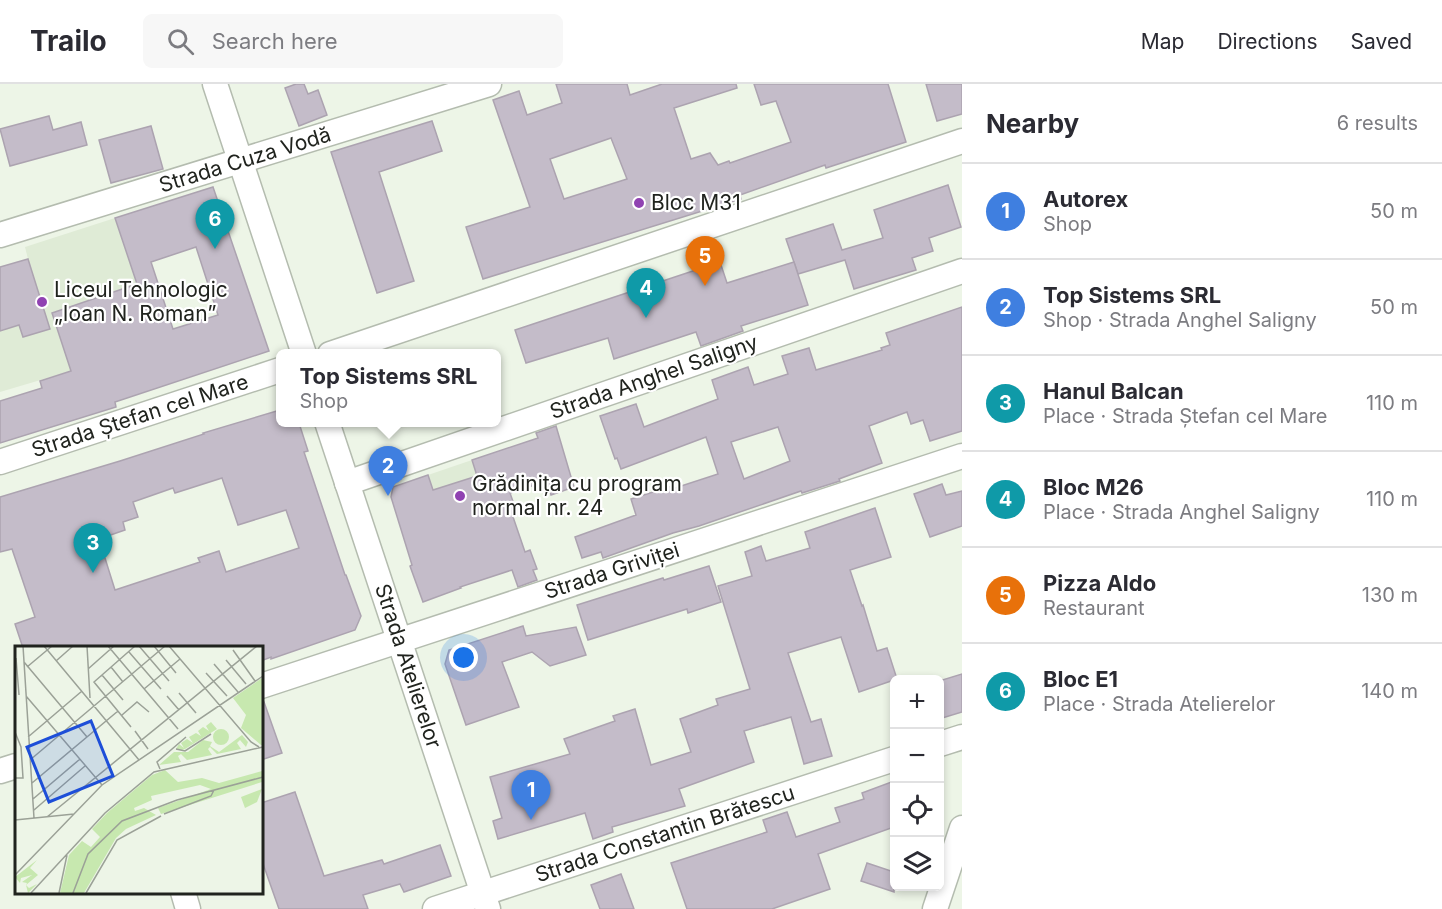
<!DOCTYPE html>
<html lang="en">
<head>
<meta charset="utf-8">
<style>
	body { margin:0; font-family:Inter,sans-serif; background:#f7f7f7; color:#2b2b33 }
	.controls { position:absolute; right:18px; bottom:18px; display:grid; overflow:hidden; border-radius:9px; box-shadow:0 3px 9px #0003 }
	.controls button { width:54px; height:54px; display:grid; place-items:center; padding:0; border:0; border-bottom:2px solid #e1e1e2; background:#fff; color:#2b2b33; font:30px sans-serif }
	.you { position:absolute; left:464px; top:574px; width:21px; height:21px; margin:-15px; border:4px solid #fff; border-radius:50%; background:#1a73e8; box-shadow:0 0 0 9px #1a73e833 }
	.badge { display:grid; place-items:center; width:39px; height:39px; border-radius:50%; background:#9042b2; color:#fff; font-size:20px; font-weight:700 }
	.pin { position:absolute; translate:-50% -50px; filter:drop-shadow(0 2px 3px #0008) }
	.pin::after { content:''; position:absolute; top:32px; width:21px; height:18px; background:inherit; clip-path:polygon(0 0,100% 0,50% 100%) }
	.popup { position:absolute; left:276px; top:265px; width:225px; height:78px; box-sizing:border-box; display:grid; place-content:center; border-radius:9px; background:#fff; filter:drop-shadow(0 2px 4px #0005); font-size:20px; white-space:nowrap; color:#7c7c81 }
	.popup b { font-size:22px; color:#2b2b33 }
	.popup::after { content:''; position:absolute; left:50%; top:100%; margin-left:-12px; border:12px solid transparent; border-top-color:#fff }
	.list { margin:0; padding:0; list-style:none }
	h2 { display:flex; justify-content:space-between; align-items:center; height:78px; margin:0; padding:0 24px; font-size:26px }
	h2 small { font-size:20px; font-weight:400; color:#7c7c81 }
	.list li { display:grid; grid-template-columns:39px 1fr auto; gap:18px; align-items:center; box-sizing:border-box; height:96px; padding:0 24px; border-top:2px solid #e1e1e2 }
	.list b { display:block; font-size:22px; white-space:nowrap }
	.list p { margin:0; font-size:20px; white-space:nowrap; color:#7c7c81 }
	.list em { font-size:20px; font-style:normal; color:#7c7c81 }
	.icon { flex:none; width:33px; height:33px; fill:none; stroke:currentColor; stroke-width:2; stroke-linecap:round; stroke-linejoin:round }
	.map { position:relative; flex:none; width:962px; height:825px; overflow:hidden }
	header { display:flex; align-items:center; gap:36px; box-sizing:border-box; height:84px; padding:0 30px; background:#fff; border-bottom:2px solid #e1e1e2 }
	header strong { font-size:28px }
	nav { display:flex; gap:33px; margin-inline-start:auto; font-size:21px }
	.search { width:420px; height:54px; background:#f7f7f7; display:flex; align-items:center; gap:15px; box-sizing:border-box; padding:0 21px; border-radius:9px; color:#7c7c81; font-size:22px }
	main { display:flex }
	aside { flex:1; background:#fff }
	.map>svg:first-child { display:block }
	.built { fill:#dfebd6 }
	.building { fill:#c4bcc9; stroke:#aca3b0; stroke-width:1.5; fill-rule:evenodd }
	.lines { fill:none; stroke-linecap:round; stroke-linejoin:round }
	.street-casing { stroke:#b4bcaf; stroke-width:27 }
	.street { stroke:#fff; stroke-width:24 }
	.poi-dot { fill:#9042b2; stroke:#fff; stroke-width:2 }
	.labels { text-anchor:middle; stroke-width:4.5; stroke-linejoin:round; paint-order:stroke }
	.street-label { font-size:21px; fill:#20231e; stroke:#fff }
	.poi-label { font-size:21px; fill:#20231e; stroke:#fff; text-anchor:start }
	.inset-road { fill:none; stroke:#9ba197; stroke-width:1.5 }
	.view { fill:#1d4ed8; fill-opacity:0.15; stroke:#1d4ed8; stroke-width:3 }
	.inset-edge { fill:none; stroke:#20231e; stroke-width:3 }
</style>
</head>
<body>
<header>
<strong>Trailo</strong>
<div class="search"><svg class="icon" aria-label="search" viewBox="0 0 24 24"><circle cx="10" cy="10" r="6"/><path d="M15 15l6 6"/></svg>Search here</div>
<nav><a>Map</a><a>Directions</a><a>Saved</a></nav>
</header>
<main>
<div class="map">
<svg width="962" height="825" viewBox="0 0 962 825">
	<rect width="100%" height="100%" fill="#edf5e7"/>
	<g class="built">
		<polygon points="115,134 145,223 116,207 52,229 71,287 0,308 0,183 28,175 25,163"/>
		<polygon points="472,376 491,434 448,449 428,391"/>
	</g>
	<g class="building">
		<polygon points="296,0 304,0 308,10 318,6 327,31 299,42 285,4"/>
		<path d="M556,0H627L630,11L662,0H736L737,4L674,24L691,75L710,69L718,81L729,77L730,79L791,58L776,17L761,21L754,0H888L906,58L826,84L825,81L740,111L741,115L483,195L466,143L530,123L493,16L519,7L527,31L562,19ZM611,54L627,95L564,115L550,75Z"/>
		<polygon points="926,0 962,0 962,30 937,37"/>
		<polygon points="49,32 53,46 81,38 87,61 10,82 0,45"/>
		<polygon points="432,37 442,67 379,88 414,197 377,209 331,68"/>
		<polygon points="151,42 163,85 111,99 99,56"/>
		<polygon points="948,101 961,143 929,154 933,167 912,174 916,186 854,205 845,176 798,190 786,155 833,140 842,166 883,154 874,126"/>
		<path d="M213,103L269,267L115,318L116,323L0,359V317L42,304L40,297L71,287L52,229L137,200L115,134ZM196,163L218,231L173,245L151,178Z"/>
		<polygon points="28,175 50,245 23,253 19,241 0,247 0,183"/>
		<polygon points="720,178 727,199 794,178 808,221 741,242 743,247 701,262 696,248 614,275 608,254 526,279 515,246"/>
		<path d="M962,223V347L930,357L923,336L911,340L907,328L869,342L882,379L839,395L840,397L802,409L801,407L699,442L673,449L603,474L601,468L582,474L575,453L636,431L631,415L672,402V405L718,390L706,353L621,385L617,374L615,375L600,332L636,320L644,343L718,315L712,296L748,283L754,301L788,290L782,272L809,264L816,286L882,266L881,264L890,261L886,249ZM778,343L790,377L744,395L731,358Z"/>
		<path d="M280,326V339H299L308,367L304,368L345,491H346L361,532L355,546L271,575V573L261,577V564H23L15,540L35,533L12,465L0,468V413L120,377L204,350L203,349ZM222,394L238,441L286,426L299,464L226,488L219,467L198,474L200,478L115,506L99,455L125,446L123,438L138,433L133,418L173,404L175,409Z"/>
		<polygon points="556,342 574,403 551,411 547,397 510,409 516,426 511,427 525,468 530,466 537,485 533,486 537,496 518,503 512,486 460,503 461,504 423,518 410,482 412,481 391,413 393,403 428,391 433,406 477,392 472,376 538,354 536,349"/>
		<polygon points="942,400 946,411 962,407 962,442 930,453 914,410"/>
		<polygon points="875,424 891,473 850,486 862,522 863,521 877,567 887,564 897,595 859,608 841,553 788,569 811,638 821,635 832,672 804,680 791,633 744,647 754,678 679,705 685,722 612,743 613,748 593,755 585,729 498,755 493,737 502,734 490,693 570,670 564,655 615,637 613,632 635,625 651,681 691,668 680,635 718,621 716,615 750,605 718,502 752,492 745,468 761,462 766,477 810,464 805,448"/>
		<polygon points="709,482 721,518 688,529 687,525 588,556 577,521 663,494 664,496"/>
		<polygon points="523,542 526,552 576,543 586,571 550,582 532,568 502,578 519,623 466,641 445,580 449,566"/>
		<polygon points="962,590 962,628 939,635 939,597"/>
		<polygon points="261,618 264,618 282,669 261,676"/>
		<polygon points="894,697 894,743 818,770 830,805 772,825 687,825 671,779 767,748 763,736 787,728 796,753 840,738 835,724 864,715 862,709"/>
		<polygon points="295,708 324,792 382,776 384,780 440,761 451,792 404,808 400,800 363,811 368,825 279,825 261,774 261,719"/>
		<polygon points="867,779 894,788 894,808 861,797"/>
		<polygon points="621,790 634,825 600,825 591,801"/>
	</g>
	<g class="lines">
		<g class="street-casing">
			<g id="street">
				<polyline points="215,0 304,270"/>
				<polyline points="0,151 489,0"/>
				<polyline points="330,270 962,57"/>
				<polyline points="327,338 488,825"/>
				<polyline points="0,378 280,286"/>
				<polyline points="347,399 962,187"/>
				<polyline points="261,602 962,372"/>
				<polyline points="940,660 962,653"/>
				<polyline points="0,687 16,682"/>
				<polyline points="183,808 188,825"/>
				<polyline points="435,825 894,675"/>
				<polyline points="935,825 962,744"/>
			</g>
		</g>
		<use href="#street" class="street"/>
	</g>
	<g class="poi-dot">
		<circle cx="639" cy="119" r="6"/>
		<circle cx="42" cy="218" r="6"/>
		<circle cx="460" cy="412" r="6"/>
	</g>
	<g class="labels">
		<g class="street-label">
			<text transform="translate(245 76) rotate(-17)" y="7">Strada Cuza Vodă</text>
			<text transform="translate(654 293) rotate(-19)" y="7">Strada Anghel Saligny</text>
			<text transform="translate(140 332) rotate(-18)" y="7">Strada Ștefan cel Mare</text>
			<text transform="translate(612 487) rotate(-18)" y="7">Strada Griviței</text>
			<text transform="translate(408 582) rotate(72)" y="7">Strada Atelierelor</text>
			<text transform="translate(665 750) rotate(-18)" y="7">Strada Constantin Brătescu</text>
		</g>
		<g class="poi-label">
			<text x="651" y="126">Bloc M31</text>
			<text x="54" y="213">Liceul Tehnologic<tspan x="54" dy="24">„Ioan N. Roman”</tspan></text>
			<text x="472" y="407">Grădinița cu program<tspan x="472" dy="24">normal nr. 24</tspan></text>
		</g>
	</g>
	<g transform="translate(15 562)">
		<rect width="248" height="248" fill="#edf5e7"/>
		<path d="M247,32V99H246L226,82L231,69L218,52ZM196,76L202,83L170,103L167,104L161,103L164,98L169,102L166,97L172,93L178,97L174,91L181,87L186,90L183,85L188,81L194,85L191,80ZM198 91a8 8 0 1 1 16 0a8 8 0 1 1-16 0ZM227,89L233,96L231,101L225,94L222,97L226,103L202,108L195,101L193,103L197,109L172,114L166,108L163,110L166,116L144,119L159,106H173L188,94L197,96L195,100L204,106ZM150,124L163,136L187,132L204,137L247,125V136L146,168L143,162L196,143L185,139L136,150L137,154L119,162L120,165L129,162L141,169L111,183L101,192L69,247H45L54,209L67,195L76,201L85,191L77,183L92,167L137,129ZM247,143L242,156L230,162L226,151ZM22,214L15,222L23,229L11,239L14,242L22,238L13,247L11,239L12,237L7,236L17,229L6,232L5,237L0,231Z" fill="#c7e8af"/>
		<path class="inset-road" d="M8,0L19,172M29,0L124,114M72,0L75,52M93,0L163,83M124,0L154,35M139,0L161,27M154,0L236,96L244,101M218,4L240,35M114,6L146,43M1,12L4,49M211,14L231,38M41,15L58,0M9,16L72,91M199,18L223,46M12,21L37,0M96,21L108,36M73,23L99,0M191,27L212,50M87,29L108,54M129,43L165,13M164,47L181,67M11,50L87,139M152,50L164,64M107,69L122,56L134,66M116,81L79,36L120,0M120,85L133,103M0,86L6,101L8,132H0M13,91L67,45M161,103L170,105L196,88M15,114L150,0M145,123L142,116L171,91M17,137L103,65M18,153L65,113M19,164L70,120M149,168L196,150L199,144M32,171L242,0M0,174L59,168M0,229L87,139L248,30M16,247L90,167L139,126L248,101M44,247L52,209M58,247L73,208L107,175L162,154L248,131M71,247L102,194L146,170"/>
		<path class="view" d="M76,75L98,130L34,156L12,101Z"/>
		<rect width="248" height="248" class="inset-edge"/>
	</g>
</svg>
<div class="controls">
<button>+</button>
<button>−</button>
<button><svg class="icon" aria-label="locate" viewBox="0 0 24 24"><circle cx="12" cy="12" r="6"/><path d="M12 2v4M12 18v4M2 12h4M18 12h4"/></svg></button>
<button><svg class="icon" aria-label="layers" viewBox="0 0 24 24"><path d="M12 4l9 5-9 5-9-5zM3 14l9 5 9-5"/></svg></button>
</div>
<div class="you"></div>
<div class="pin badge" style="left:531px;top:736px;background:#3f7fe0">1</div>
<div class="pin badge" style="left:388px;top:412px;background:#3f7fe0">2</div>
<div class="popup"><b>Top Sistems SRL</b>Shop</div>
<div class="pin badge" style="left:93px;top:489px;background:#0f9aa8">3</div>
<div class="pin badge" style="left:646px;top:234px;background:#0f9aa8">4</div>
<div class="pin badge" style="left:705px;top:202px;background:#e8710a">5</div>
<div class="pin badge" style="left:215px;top:165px;background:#0f9aa8">6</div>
</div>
<aside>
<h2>Nearby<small>6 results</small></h2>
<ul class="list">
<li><span class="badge" style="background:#3f7fe0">1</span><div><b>Autorex</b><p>Shop</p></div><em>50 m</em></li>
<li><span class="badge" style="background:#3f7fe0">2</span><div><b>Top Sistems SRL</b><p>Shop · Strada Anghel Saligny</p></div><em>50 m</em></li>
<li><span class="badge" style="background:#0f9aa8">3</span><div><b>Hanul Balcan</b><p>Place · Strada Ștefan cel Mare</p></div><em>110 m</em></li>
<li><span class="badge" style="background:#0f9aa8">4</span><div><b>Bloc M26</b><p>Place · Strada Anghel Saligny</p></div><em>110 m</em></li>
<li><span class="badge" style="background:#e8710a">5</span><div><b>Pizza Aldo</b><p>Restaurant</p></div><em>130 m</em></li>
<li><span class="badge" style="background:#0f9aa8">6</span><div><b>Bloc E1</b><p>Place · Strada Atelierelor</p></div><em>140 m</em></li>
</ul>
</aside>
</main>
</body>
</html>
